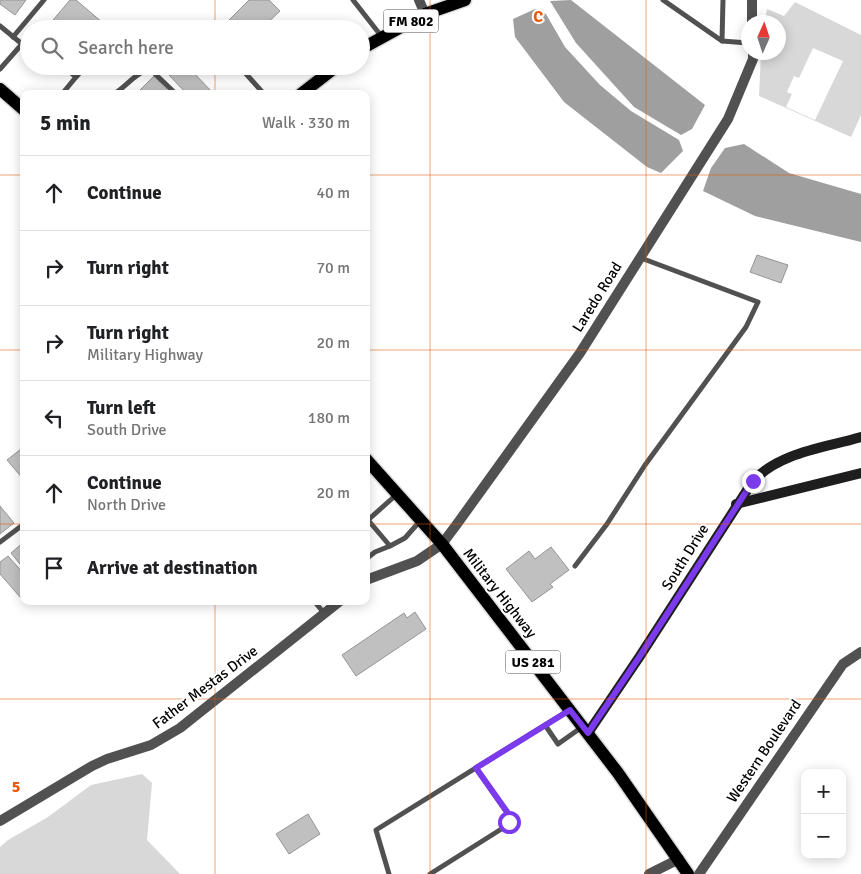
<!DOCTYPE html>
<html lang="en">
<head>
<meta charset="utf-8">
<style>
	body { margin:0; font-family:Signika,sans-serif; background:#f2f2f2; color:#202124 }
	.controls { position:absolute; right:15px; bottom:15px; display:grid; overflow:hidden; border-radius:10px; box-shadow:0 2px 12px #0003 }
	.controls button { width:45px; height:45px; display:grid; place-items:center; padding:0; border:0; border-bottom:1px solid #e0e0e0; background:#fff; color:#202124; font:25px sans-serif }
	.compass { position:absolute; left:741px; top:15px; width:45px; height:45px; border-radius:50%; background:#fff; box-shadow:0 2px 12px #0003; rotate:3deg }
	.stop { position:absolute; width:15px; height:15px; margin:-11px; border:4px solid #7c3aed; border-radius:50%; background:#fff }
	.stop.end { background:#7c3aed; border-color:#fff; box-shadow:0 1px 5px #0008 }
	.list { margin:0; padding:0; list-style:none }
	h2 { display:flex; justify-content:space-between; align-items:center; height:65px; margin:0; padding:0 20px; font-size:21px }
	h2 small { font-size:16px; font-weight:400; color:#757577 }
	.list li { display:grid; grid-template-columns:32px 1fr auto; gap:15px; align-items:center; box-sizing:border-box; height:75px; padding:0 20px; border-top:1px solid #e0e0e0 }
	.list b { display:block; font-size:19px; white-space:nowrap }
	.list p { margin:0; font-size:16px; white-space:nowrap; color:#757577 }
	.list em { font-size:16px; font-style:normal; color:#757577 }
	.icon { flex:none; width:28px; height:28px; fill:none; stroke:currentColor; stroke-width:2; stroke-linecap:round; stroke-linejoin:round }
	.map { position:relative; flex:none; width:861px; height:874px; overflow:hidden }
	.search { position:absolute; background:#fff; box-shadow:0 2px 12px #0003; left:20px; top:20px; width:350px; height:55px; display:flex; align-items:center; gap:12px; box-sizing:border-box; padding:0 18px; border-radius:28px; color:#757577; font-size:19px }
	.panel { position:absolute; background:#fff; box-shadow:0 2px 12px #0003; left:20px; top:90px; width:350px; height:515px; border-radius:10px }
	.map>svg:first-child { display:block }
	.green { fill:#d8d8d8; fill-rule:evenodd }
	.water { fill:#9f9f9f }
	.building { fill:#c0c0c0; stroke:#959595 }
	.lines { fill:none; stroke-linecap:round; stroke-linejoin:round }
	.primary-casing { stroke:#dbdbdb; stroke-width:15 }
	.lane { stroke:#515151; stroke-width:5 }
	.street { stroke:#515151; stroke-width:10 }
	.secondary { stroke:#1e1e1e; stroke-width:10 }
	.primary { stroke:#000; stroke-width:12 }
	.route { stroke:#7c3aed; stroke-width:6 }
	.grid { fill:none; stroke:#e8590c; stroke-width:1; stroke-opacity:0.55 }
	.labels { text-anchor:middle; stroke-width:4; stroke-linejoin:round; paint-order:stroke }
	.shield { fill:#fff; stroke:#4c4c4c; stroke-width:1 }
	.shield-label { font-size:14px; font-weight:bold; fill:#000 }
	.street-label { font-size:15px; fill:#000; stroke:#fff }
	.grid-label { font-size:16px; text-anchor:middle; font-weight:bold; fill:#e8590c; stroke:#fff; stroke-width:4; stroke-linejoin:round; paint-order:stroke }
</style>
</head>
<body>
<div class="map">
<svg width="861" height="874" viewBox="0 0 861 874">
	<rect width="100%" height="100%" fill="#fff"/>
	<g class="green">
		<path d="M795,2L861,35V115L851,137L759,96L761,53L778,52V22H765L767,9L784,16ZM813,48L843,61L815,120L786,107L792,94L787,92L794,76L799,78Z"/>
		<polygon points="142,774 152,783 147,840 180,874 0,874 0,847 8,840 48,817 91,785"/>
	</g>
	<g class="water">
		<polygon points="571,0 705,105 692,129 681,135 634,107 576,43 550,1"/>
		<polygon points="535,9 546,14 565,47 600,85 631,111 679,140 683,151 661,173 647,167 564,102 515,37 513,19"/>
		<polygon points="744,144 789,173 861,194 861,242 755,216 703,191 711,168 725,148"/>
	</g>
	<g class="building">
		<polygon points="0,0 26,0 15,15 0,4"/>
		<polygon points="70,0 76,0 109,28 51,29 48,26"/>
		<polygon points="249,0 269,0 280,11 261,29 220,29"/>
		<polygon points="177,66 199,66 193,72 213,93 187,94 168,74"/>
		<polygon points="154,76 171,94 136,94"/>
		<polygon points="757,255 788,265 781,283 750,272"/>
		<polygon points="21,449 24,452 24,480 7,460"/>
		<polygon points="0,506 14,523 0,534"/>
		<polygon points="24,542 24,569 11,553"/>
		<polygon points="551,547 569,570 550,584 553,587 532,602 506,569 529,551 535,559"/>
		<polygon points="8,556 24,574 24,594 20,597 0,574 0,562"/>
		<polygon points="415,612 426,629 356,676 342,655 404,613 407,618"/>
		<polygon points="308,814 320,834 289,854 276,834"/>
	</g>
	<g class="lines">
		<g class="primary-casing">
			<g id="primary">
				<polyline points="361,49 425,14 465,0"/>
				<polyline points="0,89 24,110"/>
				<polyline points="301,94 337,66"/>
				<polyline points="366,459 442,544 618,773 688,874"/>
			</g>
		</g>
		<g class="lane">
			<polyline points="353,0 382,37"/>
			<polyline points="663,0 722,41 748,43"/>
			<polyline points="0,26 22,44 0,69"/>
			<polyline points="279,29 284,24"/>
			<polyline points="13,37 44,0"/>
			<polyline points="722,41 723,0"/>
			<polyline points="239,66 264,94"/>
			<polyline points="76,77 86,66"/>
			<polyline points="62,94 76,77 63,66"/>
			<path d="M114,94C127,86 135,73 150,69L176,94"/>
			<polyline points="366,253 366,256"/>
			<polyline points="0,542 24,524"/>
			<polyline points="390,546 405,538 420,521"/>
			<polyline points="366,559 375,552 390,546 368,520 396,495"/>
			<polyline points="575,566 607,524 645,465 746,327 758,302 641,258"/>
			<polyline points="314,601 324,613"/>
			<polyline points="545,725 558,744 582,727"/>
			<polyline points="389,874 376,830 569,710"/>
			<polyline points="430,874 503,828 510,817 476,768"/>
		</g>
		<g class="street">
			<polyline points="419,0 425,14"/>
			<polyline points="752,0 752,22"/>
			<polyline points="366,580 417,561 442,544 457,524 580,353 728,119 753,59 753,52"/>
			<polyline points="0,821 92,766 107,759 151,745 180,728 340,601"/>
			<polyline points="649,874 679,859"/>
			<polyline points="699,874 843,664 861,652"/>
		</g>
		<g class="secondary">
			<polyline points="736,504 861,473"/>
			<path d="M588,733L640,656L753,481C780,452 824,448 861,437"/>
		</g>
		<use href="#primary" class="primary"/>
	</g>
	<g class="lines">
		<polyline class="route" points="509,822 510,816 476,768 570,710 588,733 640,656 753,481"/>
	</g>
	<path class="grid" d="M215,0V29M430,0V874M646,0V874M215,66V94M0,175H24M366,175H861M0,350H24M366,350H861M0,524H24M366,524H861M215,601V874M0,699H861"/>
	<g class="labels">
		<g class="shield">
			<rect x="383.5" y="9.5" width="55" height="23" rx="4"/>
			<rect x="505.5" y="650.5" width="55" height="23" rx="4"/>
		</g>
		<g class="shield-label">
			<text x="411" y="26">FM 802</text>
			<text x="533" y="667">US 281</text>
		</g>
		<g class="street-label">
			<text transform="translate(597 297) rotate(-58)" y="5">Laredo Road</text>
			<text transform="translate(685 557) rotate(-58)" y="5">South Drive</text>
			<text transform="translate(500 593) rotate(52)" y="5">Military Highway</text>
			<text transform="translate(205 687) rotate(-37)" y="5">Father Mestas Drive</text>
			<text transform="translate(764 751) rotate(-56)" y="5">Western Boulevard</text>
		</g>
	</g>
	<g class="grid-label">
		<text x="538" y="22">C</text>
		<text x="16" y="792">5</text>
	</g>
</svg>
<div class="controls">
<button>+</button>
<button>−</button>
</div>
<svg class="compass" viewBox="-18 -18 36 36"><path d="M0-13l5 13h-10z" fill="#e53935"/><path d="M0 13l5-13h-10z" fill="#757577"/></svg>
<div class="stop" style="left:509px;top:822px"></div>
<div class="stop end" style="left:753px;top:481px"></div>
<div class="search"><svg class="icon" aria-label="search" viewBox="0 0 24 24"><circle cx="10" cy="10" r="6"/><path d="M15 15l6 6"/></svg>Search here</div>
<section class="panel">
<h2>5 min<small>Walk · 330 m</small></h2>
<ul class="list">
<li><svg class="icon" aria-label="ahead" viewBox="0 0 24 24"><path d="M12 20V5M6 11l6-6 6 6"/></svg><div><b>Continue</b></div><em>40 m</em></li>
<li><svg class="icon" aria-label="right" viewBox="0 0 24 24"><path d="M7 20v-9h11M14 6l5 5-5 5"/></svg><div><b>Turn right</b></div><em>70 m</em></li>
<li><svg class="icon" aria-label="right" viewBox="0 0 24 24"><path d="M7 20v-9h11M14 6l5 5-5 5"/></svg><div><b>Turn right</b><p>Military Highway</p></div><em>20 m</em></li>
<li><svg class="icon" aria-label="left" viewBox="0 0 24 24"><path d="M17 20v-9H6M10 6l-5 5 5 5"/></svg><div><b>Turn left</b><p>South Drive</p></div><em>180 m</em></li>
<li><svg class="icon" aria-label="ahead" viewBox="0 0 24 24"><path d="M12 20V5M6 11l6-6 6 6"/></svg><div><b>Continue</b><p>North Drive</p></div><em>20 m</em></li>
<li><svg class="icon" aria-label="arrive" viewBox="0 0 24 24"><path d="M6 21V4h12l-3 4 3 4H6"/></svg><div><b>Arrive at destination</b></div></li>
</ul>
</section>
</div>
</body>
</html>
